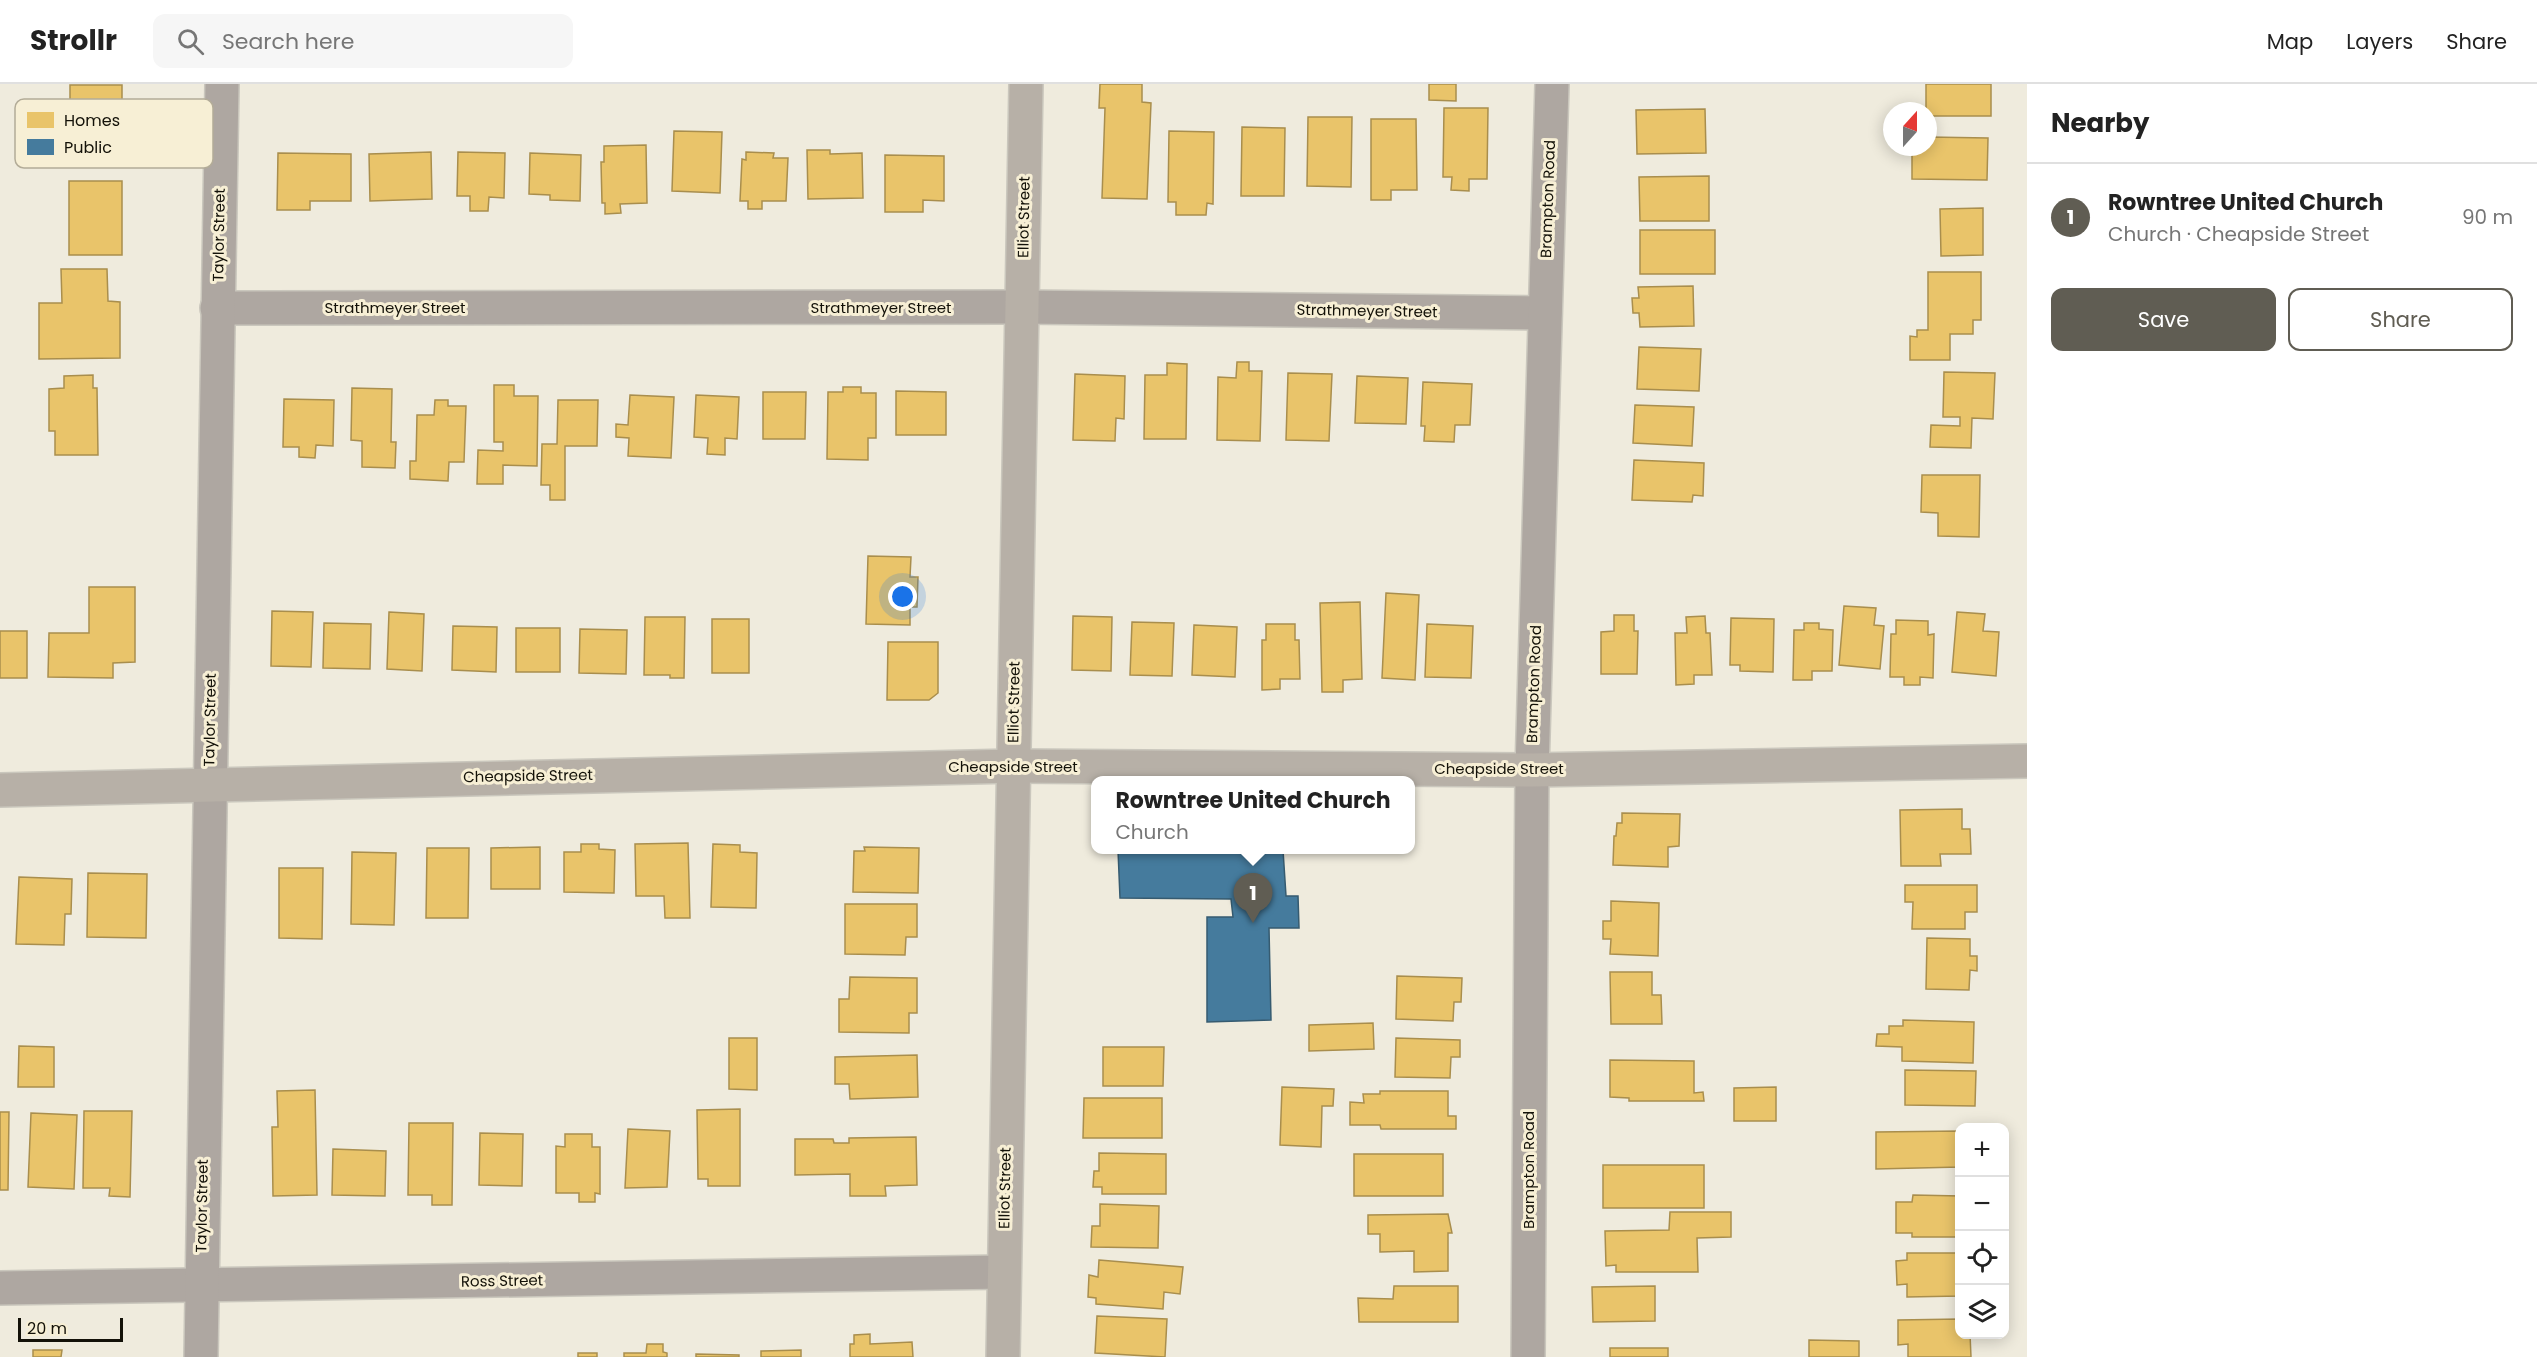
<!DOCTYPE html>
<html lang="en">
<head>
<meta charset="utf-8">
<style>
	body { margin:0; font-family:Poppins,sans-serif; background:#f6f6f6; color:#222 }
	.controls { position:absolute; right:18px; bottom:18px; display:grid; overflow:hidden; border-radius:12px; box-shadow:0 3px 15px #0003 }
	.controls button { width:54px; height:54px; display:grid; place-items:center; padding:0; border:0; border-bottom:2px solid #e0e0e0; background:#fff; color:#222; font:30px sans-serif }
	.compass { position:absolute; left:1883px; top:18px; width:54px; height:54px; border-radius:50%; background:#fff; box-shadow:0 3px 15px #0003; rotate:21deg }
	.scale { position:absolute; left:18px; bottom:15px; width:105px; box-sizing:border-box; padding-left:6px; border:3px solid #131108; border-top:0; font-size:16px; line-height:21px; white-space:nowrap; color:#131108; -webkit-text-stroke:4px #f7efd5; paint-order:stroke }
	.you { position:absolute; left:903px; top:513px; width:21px; height:21px; margin:-15px; border:4px solid #fff; border-radius:50%; background:#1a73e8; box-shadow:0 0 0 9px #1a73e833 }
	.badge { display:grid; place-items:center; width:39px; height:39px; border-radius:50%; background:#605d53; color:#fff; font-size:20px; font-weight:700 }
	.pin { position:absolute; translate:-50% -50px; filter:drop-shadow(0 2px 3px #0008) }
	.pin::after { content:''; position:absolute; top:32px; width:21px; height:18px; background:inherit; clip-path:polygon(0 0,100% 0,50% 100%) }
	.popup { position:absolute; left:1091px; top:692px; width:324px; height:78px; box-sizing:border-box; display:grid; place-content:center; border-radius:12px; background:#fff; filter:drop-shadow(0 2px 4px #0005); font-size:20px; white-space:nowrap; color:#767676 }
	.popup b { font-size:22px; color:#222 }
	.popup::after { content:''; position:absolute; left:50%; top:100%; margin-left:-12px; border:12px solid transparent; border-top-color:#fff }
	.list { margin:0; padding:0; list-style:none }
	h2 { display:flex; justify-content:space-between; align-items:center; height:78px; margin:0; padding:0 24px; font-size:26px }
	h2 small { font-size:20px; font-weight:400; color:#767676 }
	.list li { display:grid; grid-template-columns:39px 1fr auto; gap:18px; align-items:center; box-sizing:border-box; height:108px; padding:0 24px; border-top:2px solid #e0e0e0 }
	.list b { display:block; font-size:22px; white-space:nowrap }
	.list p { margin:0; font-size:20px; white-space:nowrap; color:#767676 }
	.list em { font-size:20px; font-style:normal; color:#767676 }
	.actions { display:flex; gap:12px; padding:18px 24px }
	.actions a { flex:1; padding:14px 0; border:2px solid #605d53; border-radius:12px; text-align:center; font-size:21px; color:#605d53 }
	.actions .main { background:#605d53; color:#fff }
	.icon { flex:none; width:33px; height:33px; fill:none; stroke:currentColor; stroke-width:2; stroke-linecap:round; stroke-linejoin:round }
	.map { position:relative; flex:none; width:2027px; height:1273px; overflow:hidden }
	header { display:flex; align-items:center; gap:36px; box-sizing:border-box; height:84px; padding:0 30px; background:#fff; border-bottom:2px solid #e0e0e0 }
	header strong { font-size:28px }
	nav { display:flex; gap:33px; margin-inline-start:auto; font-size:21px }
	.search { width:420px; height:54px; background:#f6f6f6; display:flex; align-items:center; gap:15px; box-sizing:border-box; padding:0 21px; border-radius:12px; color:#767676; font-size:22px }
	main { display:flex }
	aside { flex:1; background:#fff }
	.map>svg:first-child { display:block }
	.homes { fill:#e9c46a; stroke:#a98e4d; stroke-width:1.5 }
	.public { fill:#457b9d; stroke:#365b70; stroke-width:1.5 }
	.lines { fill:none; stroke-linecap:round; stroke-linejoin:round }
	.street-casing { stroke:#cac7bd; stroke-width:36 }
	.secondary-casing { stroke:#cac7bd; stroke-width:36 }
	.street { stroke:#aea7a1; stroke-width:33 }
	.secondary { stroke:#b7b0a7; stroke-width:33 }
	.labels { text-anchor:middle; stroke-width:6; stroke-linejoin:round; paint-order:stroke }
	.street-label { font-size:15px; fill:#131108; stroke:#f7efd5 }
	.key { fill:#f7efd5; stroke:#b3ac98; stroke-width:1.5 }
	.key-label { font-size:16px; fill:#131108 }
</style>
</head>
<body>
<header>
<strong>Strollr</strong>
<div class="search"><svg class="icon" aria-label="search" viewBox="0 0 24 24"><circle cx="10" cy="10" r="6"/><path d="M15 15l6 6"/></svg>Search here</div>
<nav><a>Map</a><a>Layers</a><a>Share</a></nav>
</header>
<main>
<div class="map">
<svg width="2027" height="1273" viewBox="0 0 2027 1273">
	<rect width="100%" height="100%" fill="#efebdd"/>
	<g class="homes">
		<polygon points="1100,0 1142,0 1142,18 1151,19 1147,115 1102,114 1105,24 1099,24"/>
		<polygon points="1429,0 1456,0 1456,17 1429,16"/>
		<polygon points="1926,0 1991,0 1991,32 1928,32 1928,27 1926,27"/>
		<rect x="70" y="1" width="52" height="73"/>
		<polygon points="1444,24 1488,24 1487,95 1469,95 1469,107 1451,106 1452,93 1443,93"/>
		<polygon points="1705,25 1706,69 1637,70 1636,26"/>
		<polygon points="1308,33 1352,33 1351,103 1307,102"/>
		<polygon points="1371,35 1416,35 1417,106 1391,106 1391,116 1371,116"/>
		<polygon points="1242,43 1285,44 1284,112 1241,112"/>
		<polygon points="674,47 722,48 720,109 672,107"/>
		<polygon points="1169,47 1214,48 1213,120 1207,119 1206,131 1176,131 1176,118 1168,118"/>
		<polygon points="1928,53 1988,54 1987,96 1912,95 1912,63 1928,63"/>
		<polygon points="646,61 647,119 620,120 621,129 605,130 605,119 602,119 601,78 604,78 604,62"/>
		<polygon points="807,66 830,66 830,70 862,69 863,114 808,115"/>
		<polygon points="431,68 432,115 370,117 369,70"/>
		<polygon points="458,68 505,69 504,114 489,113 488,127 470,127 470,112 457,112"/>
		<polygon points="746,68 774,69 773,74 788,74 786,117 762,117 762,125 748,125 748,117 740,117 742,75 746,76"/>
		<polygon points="278,69 351,70 351,117 310,117 310,126 277,126"/>
		<polygon points="530,69 581,71 580,117 550,116 550,111 529,110"/>
		<polygon points="885,71 944,72 944,117 923,116 923,128 885,128"/>
		<polygon points="1709,92 1709,137 1640,137 1639,93"/>
		<rect x="69" y="97" width="53" height="74"/>
		<polygon points="1983,124 1983,171 1941,172 1940,125"/>
		<rect x="1640" y="146" width="75" height="44"/>
		<polygon points="61,185 107,185 108,217 120,218 120,274 39,275 39,219 62,219"/>
		<polygon points="1928,188 1981,188 1981,236 1973,236 1973,250 1950,250 1950,276 1910,276 1910,252 1917,253 1917,246 1928,246"/>
		<polygon points="1693,202 1694,242 1640,243 1639,229 1633,229 1632,214 1639,214 1638,203"/>
		<polygon points="1639,263 1701,265 1699,307 1637,305"/>
		<polygon points="1237,278 1249,278 1249,287 1262,287 1260,357 1217,356 1218,293 1236,294"/>
		<polygon points="1167,279 1187,280 1186,355 1144,355 1145,291 1167,291"/>
		<polygon points="1944,288 1995,289 1993,335 1972,334 1971,364 1930,363 1931,341 1960,342 1960,333 1943,333"/>
		<polygon points="1288,289 1332,290 1329,357 1286,356"/>
		<polygon points="1075,290 1125,292 1124,335 1116,334 1115,357 1073,356"/>
		<polygon points="93,291 93,304 97,304 98,371 55,371 55,347 49,347 49,305 64,304 64,292"/>
		<polygon points="1357,292 1408,294 1406,340 1355,339"/>
		<polygon points="1423,298 1472,300 1470,341 1455,341 1454,358 1424,357 1425,342 1421,342"/>
		<polygon points="494,301 514,301 514,312 538,312 537,382 503,381 503,400 477,400 478,366 503,367 503,358 494,358"/>
		<polygon points="843,303 861,303 861,309 876,309 876,354 868,354 868,376 827,375 828,308 843,308"/>
		<polygon points="352,304 392,305 391,358 396,358 395,384 362,383 362,357 351,356"/>
		<polygon points="896,307 946,308 946,351 896,351"/>
		<polygon points="763,308 806,308 805,355 763,355"/>
		<polygon points="630,311 674,313 671,374 628,372 629,354 616,353 616,340 628,341"/>
		<polygon points="696,311 739,313 737,355 725,354 725,371 707,370 708,354 694,353"/>
		<polygon points="284,315 334,316 333,362 316,361 315,374 299,373 299,363 283,363"/>
		<polygon points="435,316 448,316 448,322 466,322 464,378 449,378 448,397 410,395 410,377 416,377 417,331 434,331"/>
		<polygon points="558,316 598,316 597,362 565,362 565,416 550,416 550,401 541,401 542,360 557,360"/>
		<polygon points="1635,321 1694,323 1692,362 1633,359"/>
		<polygon points="1634,376 1704,379 1703,412 1693,411 1692,418 1632,416"/>
		<polygon points="1922,391 1980,391 1979,453 1938,452 1938,429 1921,428"/>
		<polygon points="868,472 911,473 910,493 918,493 917,523 910,523 910,541 866,540"/>
		<polygon points="89,503 135,503 135,578 113,579 113,594 48,593 49,549 89,549"/>
		<polygon points="1386,509 1419,511 1415,596 1382,594"/>
		<polygon points="1360,518 1362,595 1343,596 1343,608 1322,608 1320,519"/>
		<polygon points="1844,522 1876,524 1874,541 1884,542 1880,585 1839,581"/>
		<polygon points="272,527 313,528 311,583 271,582"/>
		<polygon points="389,528 424,530 422,587 387,585"/>
		<polygon points="1957,528 1985,530 1983,547 1999,548 1996,592 1952,588"/>
		<polygon points="1614,531 1634,531 1634,547 1638,547 1637,590 1601,590 1601,548 1614,547"/>
		<polygon points="1073,532 1112,533 1111,587 1072,586"/>
		<polygon points="1705,532 1706,549 1710,549 1712,591 1694,591 1694,600 1676,601 1675,549 1687,549 1686,533"/>
		<polygon points="645,533 685,533 684,594 670,594 670,591 644,591"/>
		<polygon points="1731,534 1774,535 1773,588 1740,587 1740,581 1730,581"/>
		<rect x="712" y="535" width="37" height="54"/>
		<polygon points="1896,536 1928,537 1928,551 1934,550 1933,594 1920,593 1920,601 1904,601 1904,593 1890,593 1891,550 1896,550"/>
		<polygon points="1132,538 1174,539 1172,592 1130,591"/>
		<polygon points="324,539 371,540 370,585 323,584"/>
		<polygon points="1804,539 1819,539 1819,545 1833,546 1832,587 1812,587 1812,596 1793,596 1794,546 1804,546"/>
		<polygon points="1266,540 1295,540 1295,556 1299,556 1300,595 1280,595 1280,605 1262,606 1262,556 1266,556"/>
		<polygon points="1427,540 1473,542 1471,594 1425,593"/>
		<polygon points="1194,541 1237,543 1235,593 1192,591"/>
		<polygon points="453,542 497,543 496,588 452,586"/>
		<rect x="516" y="544" width="44" height="44"/>
		<polygon points="580,545 627,546 626,590 579,589"/>
		<rect x="0" y="547" width="27" height="47"/>
		<polygon points="888,558 938,558 938,609 929,616 887,616"/>
		<polygon points="1962,725 1962,745 1970,745 1971,770 1940,770 1941,782 1901,782 1900,726"/>
		<polygon points="1622,729 1680,730 1679,762 1668,763 1668,783 1613,781 1614,752 1616,752 1617,739 1622,739"/>
		<polygon points="688,759 690,834 665,834 664,812 636,812 635,760"/>
		<polygon points="581,760 599,760 599,765 615,766 614,809 564,808 564,768 581,768"/>
		<polygon points="713,760 740,761 740,768 757,769 756,824 711,823"/>
		<polygon points="540,763 540,805 491,805 491,764"/>
		<polygon points="864,763 919,764 918,809 853,808 854,767 865,767"/>
		<polygon points="427,764 469,764 468,834 426,834"/>
		<polygon points="352,768 396,769 394,841 351,840"/>
		<polygon points="279,784 323,784 322,855 279,854"/>
		<polygon points="88,789 147,790 146,854 87,853"/>
		<polygon points="19,793 72,795 71,830 65,830 64,861 16,860"/>
		<polygon points="1905,801 1977,801 1977,828 1965,828 1965,845 1912,845 1913,818 1905,818"/>
		<polygon points="1611,817 1659,819 1658,872 1610,870 1611,855 1603,855 1603,837 1611,837"/>
		<polygon points="845,820 917,820 917,853 906,853 905,871 845,870"/>
		<polygon points="1927,854 1970,855 1970,872 1977,872 1977,887 1970,886 1969,906 1926,905"/>
		<polygon points="1610,888 1652,888 1652,911 1661,911 1662,940 1611,940"/>
		<polygon points="1397,892 1462,894 1461,918 1454,918 1453,937 1396,935"/>
		<polygon points="850,893 917,894 917,929 909,929 909,949 839,948 839,915 849,915"/>
		<polygon points="1903,936 1974,938 1973,979 1902,977 1902,963 1876,962 1877,950 1889,950 1889,942 1903,942"/>
		<polygon points="1373,939 1374,965 1309,967 1309,941"/>
		<polygon points="729,954 757,954 757,1006 729,1005"/>
		<polygon points="1396,954 1460,956 1460,973 1451,973 1450,994 1395,993"/>
		<polygon points="19,962 54,963 54,1003 18,1003"/>
		<polygon points="1103,963 1164,963 1163,1002 1103,1002"/>
		<polygon points="917,971 918,1013 850,1015 849,1000 835,1000 835,973"/>
		<polygon points="1610,976 1694,977 1694,1009 1703,1008 1704,1017 1629,1017 1629,1014 1610,1013"/>
		<polygon points="1905,986 1976,987 1975,1022 1905,1021"/>
		<polygon points="1282,1003 1334,1005 1333,1022 1322,1022 1321,1063 1280,1061"/>
		<polygon points="1776,1003 1776,1037 1734,1037 1734,1004"/>
		<polygon points="315,1006 317,1111 273,1112 272,1043 278,1043 277,1007"/>
		<polygon points="1380,1007 1448,1007 1448,1032 1456,1032 1456,1045 1381,1045 1380,1041 1350,1041 1350,1018 1364,1019 1363,1010 1380,1010"/>
		<polygon points="1084,1014 1162,1014 1162,1054 1083,1054"/>
		<polygon points="740,1025 740,1102 708,1102 708,1095 698,1095 697,1026"/>
		<polygon points="84,1027 132,1027 130,1113 109,1112 110,1104 83,1104"/>
		<polygon points="0,1028 9,1028 8,1106 0,1106"/>
		<polygon points="31,1029 77,1031 74,1105 28,1103"/>
		<polygon points="409,1039 453,1039 452,1121 432,1121 432,1111 408,1111"/>
		<polygon points="628,1045 670,1047 667,1103 625,1104"/>
		<polygon points="1960,1047 1960,1083 1876,1085 1876,1048"/>
		<polygon points="480,1049 523,1050 522,1102 479,1101"/>
		<polygon points="565,1050 592,1050 592,1063 600,1063 600,1110 595,1109 595,1118 579,1118 579,1109 556,1109 556,1062 565,1063"/>
		<polygon points="916,1053 917,1101 885,1102 886,1112 850,1112 850,1090 795,1091 795,1055 833,1055 834,1059 849,1059 849,1054"/>
		<polygon points="333,1065 386,1067 385,1112 332,1111"/>
		<polygon points="1099,1069 1166,1070 1166,1110 1102,1110 1102,1103 1093,1103 1094,1087 1099,1087"/>
		<rect x="1354" y="1070" width="89" height="42"/>
		<rect x="1603" y="1081" width="101" height="43"/>
		<polygon points="1913,1111 1960,1112 1960,1153 1912,1153 1912,1149 1896,1149 1896,1118 1912,1118"/>
		<polygon points="1100,1120 1159,1122 1158,1164 1091,1163 1092,1142 1100,1142"/>
		<polygon points="1670,1128 1731,1128 1731,1153 1697,1154 1698,1188 1616,1188 1616,1181 1606,1182 1605,1147 1669,1146"/>
		<polygon points="1448,1130 1452,1149 1448,1149 1448,1187 1414,1188 1414,1167 1380,1168 1380,1150 1368,1150 1368,1131"/>
		<polygon points="1907,1169 1960,1169 1960,1212 1907,1213 1907,1200 1897,1201 1896,1177 1907,1176"/>
		<polygon points="1099,1176 1183,1183 1180,1210 1164,1208 1163,1225 1096,1220 1096,1214 1088,1213 1089,1191 1098,1193"/>
		<polygon points="1394,1202 1458,1202 1458,1238 1359,1238 1358,1214 1393,1215"/>
		<polygon points="1655,1202 1655,1237 1593,1238 1592,1203"/>
		<polygon points="1097,1232 1167,1235 1165,1273 1095,1269"/>
		<polygon points="1960,1235 1960,1250 1970,1250 1971,1273 1908,1273 1908,1260 1898,1261 1898,1236"/>
		<polygon points="870,1250 870,1260 912,1258 913,1273 850,1273 850,1260 854,1260 854,1251"/>
		<polygon points="1809,1256 1859,1257 1859,1273 1809,1273"/>
		<polygon points="647,1260 663,1260 663,1268 667,1269 667,1273 624,1273 624,1269 646,1269"/>
		<rect x="1610" y="1264" width="58" height="9"/>
		<polygon points="33,1266 62,1266 61,1273 33,1273"/>
		<polygon points="801,1266 801,1273 761,1273 761,1267"/>
		<rect x="578" y="1269" width="19" height="4"/>
		<polygon points="696,1270 739,1271 739,1273 696,1273"/>
	</g>
	<polygon class="public" points="1118,766 1283,766 1286,812 1298,812 1299,844 1269,844 1271,936 1207,938 1207,833 1233,833 1231,815 1120,814"/>
	<g class="lines">
		<g class="street-casing">
			<g id="street">
				<polyline points="217,224 1023,223 1545,229"/>
				<polyline points="0,1204 1004,1188"/>
				<polyline points="201,1273 222,0"/>
				<polyline points="1528,1273 1532,686 1552,0"/>
			</g>
		</g>
		<g class="secondary-casing">
			<g id="secondary">
				<polyline points="0,706 1013,682 1532,686 2027,677"/>
				<polyline points="1003,1273 1026,0"/>
			</g>
		</g>
		<use href="#street" class="street"/>
		<use href="#secondary" class="secondary"/>
	</g>
	<g class="labels">
		<g class="street-label">
			<text transform="translate(1548 115) rotate(-88)" y="5">Brampton Road</text>
			<text transform="translate(1024 133) rotate(-89)" y="5">Elliot Street</text>
			<text transform="translate(219 151) rotate(-89)" y="5">Taylor Street</text>
			<text x="395" y="229">Strathmeyer Street</text>
			<text x="881" y="229">Strathmeyer Street</text>
			<text transform="translate(1367 227) rotate(1)" y="5">Strathmeyer Street</text>
			<text transform="translate(1534 600) rotate(-88)" y="5">Brampton Road</text>
			<text transform="translate(1014 618) rotate(-89)" y="5">Elliot Street</text>
			<text transform="translate(210 636) rotate(-89)" y="5">Taylor Street</text>
			<text x="1013" y="688">Cheapside Street</text>
			<text x="1499" y="690">Cheapside Street</text>
			<text transform="translate(528 692) rotate(-1)" y="5">Cheapside Street</text>
			<text transform="translate(1529 1086) rotate(-90)" y="5">Brampton Road</text>
			<text transform="translate(1005 1104) rotate(-89)" y="5">Elliot Street</text>
			<text transform="translate(202 1122) rotate(-89)" y="5">Taylor Street</text>
			<text transform="translate(502 1197) rotate(-1)" y="5">Ross Street</text>
		</g>
	</g>
	<rect x="15" y="15" width="198" height="69" rx="9" class="key"/>
	<rect x="27" y="28" width="27" height="16" fill="#e9c46a"/>
	<rect x="27" y="55" width="27" height="16" fill="#457b9d"/>
	<g class="key-label">
		<text x="64" y="42">Homes</text>
		<text x="64" y="69">Public</text>
	</g>
</svg>
<div class="controls">
<button>+</button>
<button>−</button>
<button><svg class="icon" aria-label="locate" viewBox="0 0 24 24"><circle cx="12" cy="12" r="6"/><path d="M12 2v4M12 18v4M2 12h4M18 12h4"/></svg></button>
<button><svg class="icon" aria-label="layers" viewBox="0 0 24 24"><path d="M12 4l9 5-9 5-9-5zM3 14l9 5 9-5"/></svg></button>
</div>
<svg class="compass" viewBox="-18 -18 36 36"><path d="M0-13l5 13h-10z" fill="#e53935"/><path d="M0 13l5-13h-10z" fill="#767676"/></svg>
<div class="scale">20 m</div>
<div class="you"></div>
<div class="pin badge" style="left:1253px;top:839px">1</div>
<div class="popup"><b>Rowntree United Church</b>Church</div>
</div>
<aside>
<h2>Nearby<small></small></h2>
<ul class="list">
<li><span class="badge">1</span><div><b>Rowntree United Church</b><p>Church · Cheapside Street</p></div><em>90 m</em></li>
</ul>
<div class="actions"><a class="main">Save</a><a>Share</a></div>
</aside>
</main>
</body>
</html>
